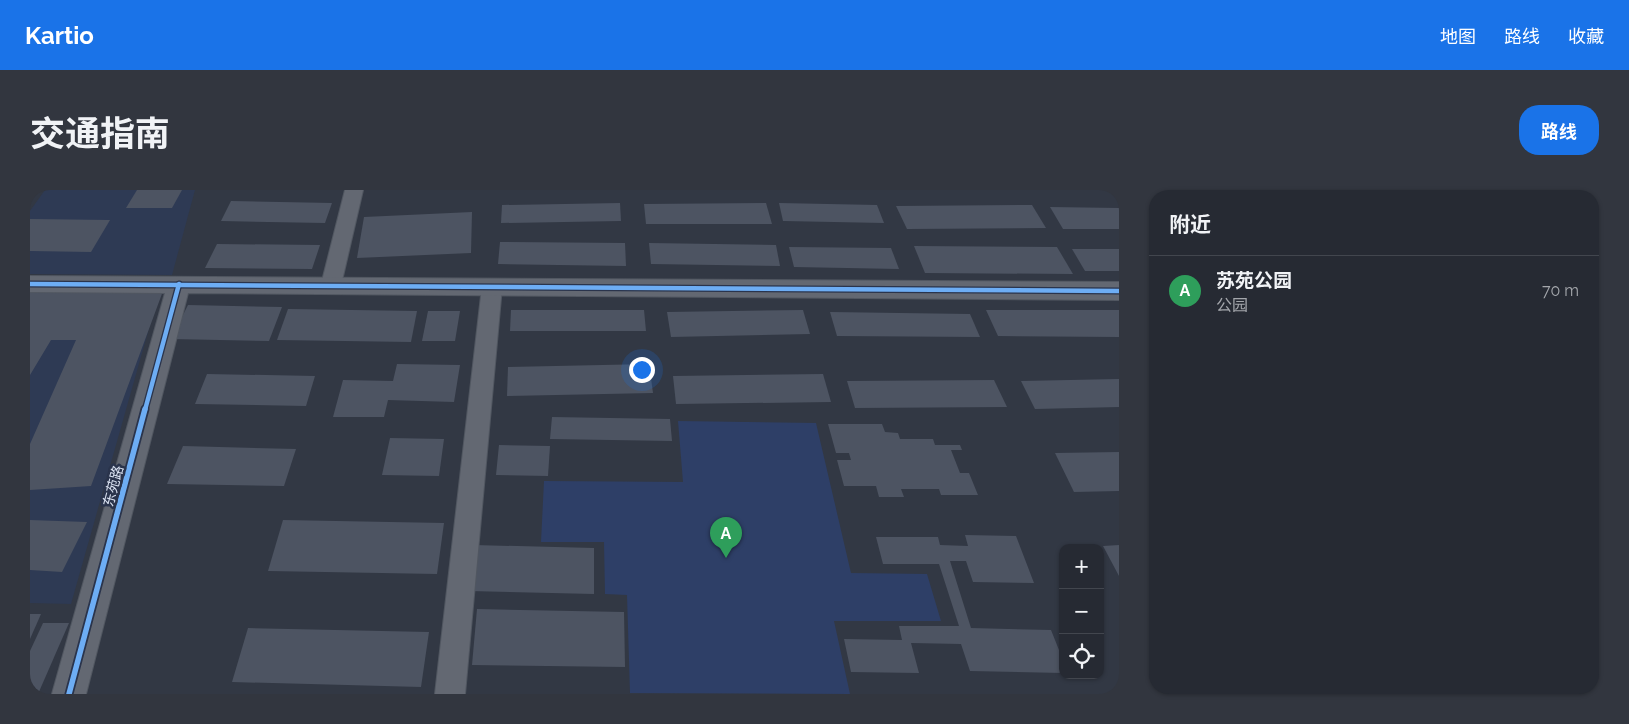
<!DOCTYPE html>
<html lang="zh">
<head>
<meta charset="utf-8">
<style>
	body { margin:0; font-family:Raleway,"Noto Sans SC",sans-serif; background:#32363f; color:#f1f3f6 }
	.controls { position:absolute; right:15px; bottom:15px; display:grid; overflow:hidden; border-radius:10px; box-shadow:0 1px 4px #0004 }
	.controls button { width:45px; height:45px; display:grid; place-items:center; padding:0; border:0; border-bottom:1px solid #42464e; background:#262a33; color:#f1f3f6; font:25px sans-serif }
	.you { position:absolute; left:611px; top:179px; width:18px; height:18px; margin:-12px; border:4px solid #fff; border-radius:50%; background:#1a73e8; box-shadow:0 0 0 8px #1a73e833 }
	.badge { display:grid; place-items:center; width:32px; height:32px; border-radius:50%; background:#1a73e8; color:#fff; font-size:16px; font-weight:700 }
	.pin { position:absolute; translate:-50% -41px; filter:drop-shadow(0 1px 2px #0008) }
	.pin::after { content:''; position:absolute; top:26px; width:18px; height:15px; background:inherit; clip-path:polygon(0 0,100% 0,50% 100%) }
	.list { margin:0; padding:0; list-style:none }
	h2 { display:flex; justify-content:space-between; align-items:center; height:65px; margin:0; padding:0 20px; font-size:21px }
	h2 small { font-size:16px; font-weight:400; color:#a4a7ac }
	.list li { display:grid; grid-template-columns:32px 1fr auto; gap:15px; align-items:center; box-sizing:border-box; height:70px; padding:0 20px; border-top:1px solid #42464e }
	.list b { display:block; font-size:19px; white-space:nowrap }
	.list p { margin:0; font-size:16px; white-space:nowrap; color:#a4a7ac }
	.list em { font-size:16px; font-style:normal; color:#a4a7ac }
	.icon { flex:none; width:28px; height:28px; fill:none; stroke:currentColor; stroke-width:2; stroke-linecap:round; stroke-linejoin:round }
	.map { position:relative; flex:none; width:1089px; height:504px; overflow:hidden; border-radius:20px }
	header { display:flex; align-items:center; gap:30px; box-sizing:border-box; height:70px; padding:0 25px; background:#1a73e8; color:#fff }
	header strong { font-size:24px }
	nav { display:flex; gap:28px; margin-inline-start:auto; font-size:18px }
	.intro { display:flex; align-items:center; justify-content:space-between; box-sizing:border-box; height:120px; padding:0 30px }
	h1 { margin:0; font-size:35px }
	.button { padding:12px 22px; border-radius:20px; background:#1a73e8; color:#fff; font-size:18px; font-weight:700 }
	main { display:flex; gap:30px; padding:0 30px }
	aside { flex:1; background:#262a33; border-radius:20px; box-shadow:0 1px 4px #0004 }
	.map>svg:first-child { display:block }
	.built { fill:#2e3a54 }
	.green { fill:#2e3f67 }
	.building { fill:#4d5462 }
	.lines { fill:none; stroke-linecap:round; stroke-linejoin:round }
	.minor-casing { stroke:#515761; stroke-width:2 }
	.tertiary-casing { stroke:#515761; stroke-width:2 }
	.minor { fill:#636872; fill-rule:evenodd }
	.tertiary { fill:#636872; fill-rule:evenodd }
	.cycleway-far1-casing { stroke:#2a344c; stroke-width:7 }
	.cycleway-casing { stroke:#2a344c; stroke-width:9 }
	.cycleway-far1 { stroke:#6dadf4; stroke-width:4.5 }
	.cycleway { stroke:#6dadf4; stroke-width:5.5 }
	.labels { text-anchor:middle; stroke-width:5; stroke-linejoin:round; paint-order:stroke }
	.street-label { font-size:14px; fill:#dae2f1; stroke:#2a344c }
</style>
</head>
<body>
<header>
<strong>Kartio</strong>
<nav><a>地图</a><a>路线</a><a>收藏</a></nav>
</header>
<div class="intro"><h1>交通指南</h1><a class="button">路线</a></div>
<main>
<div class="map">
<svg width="1089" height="504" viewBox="0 0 1089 504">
	<rect width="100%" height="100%" fill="#323844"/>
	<g class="built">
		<polygon points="15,0 165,0 142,85 0,84 0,21"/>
		<polygon points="0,110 127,110 41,414 0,413"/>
	</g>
	<polygon class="green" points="648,231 786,233 821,383 897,384 911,431 804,431 820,504 600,503 597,405 575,404 574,352 511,352 514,291 653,292"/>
	<g class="building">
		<polygon points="107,0 152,0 142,18 96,18"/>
		<polygon points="201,11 302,13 295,33 191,31"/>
		<polygon points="590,13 591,31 471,33 472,15"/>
		<polygon points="736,13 742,34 616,34 614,14"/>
		<polygon points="749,13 847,15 854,33 753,31"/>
		<polygon points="1002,15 1016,38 877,39 866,16"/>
		<polygon points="1020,17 1089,18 1089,39 1033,39"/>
		<polygon points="442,22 441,63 327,68 334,27"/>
		<polygon points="0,29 80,30 61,62 0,61"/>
		<polygon points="470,52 595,53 596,76 468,74"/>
		<polygon points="619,53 746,55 750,76 621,74"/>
		<polygon points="187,54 290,55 282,79 175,78"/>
		<polygon points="884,56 1027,57 1043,84 895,83"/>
		<polygon points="759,57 861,58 869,79 764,77"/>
		<polygon points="1042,59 1089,59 1089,81 1055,81"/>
		<polygon points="88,97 85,103 133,101 61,296 0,300 0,254 46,150 21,150 0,185 0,98"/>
		<polygon points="158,115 252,117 239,151 141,149"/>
		<polygon points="258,119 387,121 381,152 247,150"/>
		<polygon points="481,120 614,120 616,141 480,141"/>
		<polygon points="773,120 780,144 641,147 637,122"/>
		<polygon points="956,120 1089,120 1089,147 968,146"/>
		<polygon points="398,121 430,121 425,151 392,151"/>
		<polygon points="800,122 940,124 950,147 807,146"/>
		<polygon points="367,174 430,175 424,212 358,210 354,227 303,227 313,190 363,191"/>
		<polygon points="619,174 623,203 477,206 478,177"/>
		<polygon points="177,184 285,186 276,216 165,214"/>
		<polygon points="793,184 801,212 646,214 643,186"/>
		<polygon points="1089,189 1089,217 1005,219 991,191"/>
		<polygon points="964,190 977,217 825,218 817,191"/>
		<polygon points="522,227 640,229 642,251 520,249"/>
		<polygon points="798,234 852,234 855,242 868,243 870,249 903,249 905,255 930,255 932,260 921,260 930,283 939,283 948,305 911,305 909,299 871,299 874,307 849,307 846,296 814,296 807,270 821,270 819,263 806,263"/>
		<polygon points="360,248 414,249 409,286 352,285"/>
		<polygon points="469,255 520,256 518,286 466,285"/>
		<polygon points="153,256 266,259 254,296 137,294"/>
		<polygon points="1089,262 1089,301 1044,302 1025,263"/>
		<polygon points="0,330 57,332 32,382 0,380"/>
		<polygon points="253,330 414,333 407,384 238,381"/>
		<polygon points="935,345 986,346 1004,393 943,392 936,371 920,371 941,438 1021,440 1033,470 1033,483 940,481 931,454 881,453 889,483 821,482 814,449 872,450 869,436 929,436 909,374 853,374 846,347 908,347 910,355 938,356"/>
		<polygon points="444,355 564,358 564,404 439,401"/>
		<polygon points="1089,355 1089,386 1073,356"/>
		<polygon points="447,419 594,422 595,477 442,475"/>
		<polygon points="0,424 11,424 0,449"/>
		<polygon points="13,433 39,433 8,504 0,504 0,461"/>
		<polygon points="218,438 399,442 391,497 202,492"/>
	</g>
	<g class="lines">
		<g class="minor-casing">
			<g id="minor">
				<polygon points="315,0 333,0 311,95 308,100 301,102 294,100 291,95"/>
				<polygon points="462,90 469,92 472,97 435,504 405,504 452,97 455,92"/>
			</g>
		</g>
		<g class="tertiary-casing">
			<polygon id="tertiary" points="0,86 1089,92 1089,110 158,103 56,504 22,504 135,103 0,102"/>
		</g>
		<use href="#minor" class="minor"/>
		<use href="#tertiary" class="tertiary"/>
		<g class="cycleway-far1-casing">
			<g id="cycleway-far1">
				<polyline points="0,94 1089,101"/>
				<polyline points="115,220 149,94"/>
			</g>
		</g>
		<g class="cycleway-casing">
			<polyline id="cycleway" points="39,504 115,219"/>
		</g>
		<use href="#cycleway-far1" class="cycleway-far1"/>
		<use href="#cycleway" class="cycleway"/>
	</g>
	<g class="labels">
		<g class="street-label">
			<text transform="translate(83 296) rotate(-75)" y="5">东苑路</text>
		</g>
	</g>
</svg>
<div class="controls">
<button>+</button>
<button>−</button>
<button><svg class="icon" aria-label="locate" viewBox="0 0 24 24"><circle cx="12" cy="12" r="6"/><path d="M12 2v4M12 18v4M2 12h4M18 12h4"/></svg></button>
</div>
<div class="you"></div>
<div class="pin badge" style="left:696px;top:368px;background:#2e9e5b">A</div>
</div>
<aside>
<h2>附近<small></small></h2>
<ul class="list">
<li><span class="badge" style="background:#2e9e5b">A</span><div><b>苏苑公园</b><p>公园</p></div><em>70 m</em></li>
</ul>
</aside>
</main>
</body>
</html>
